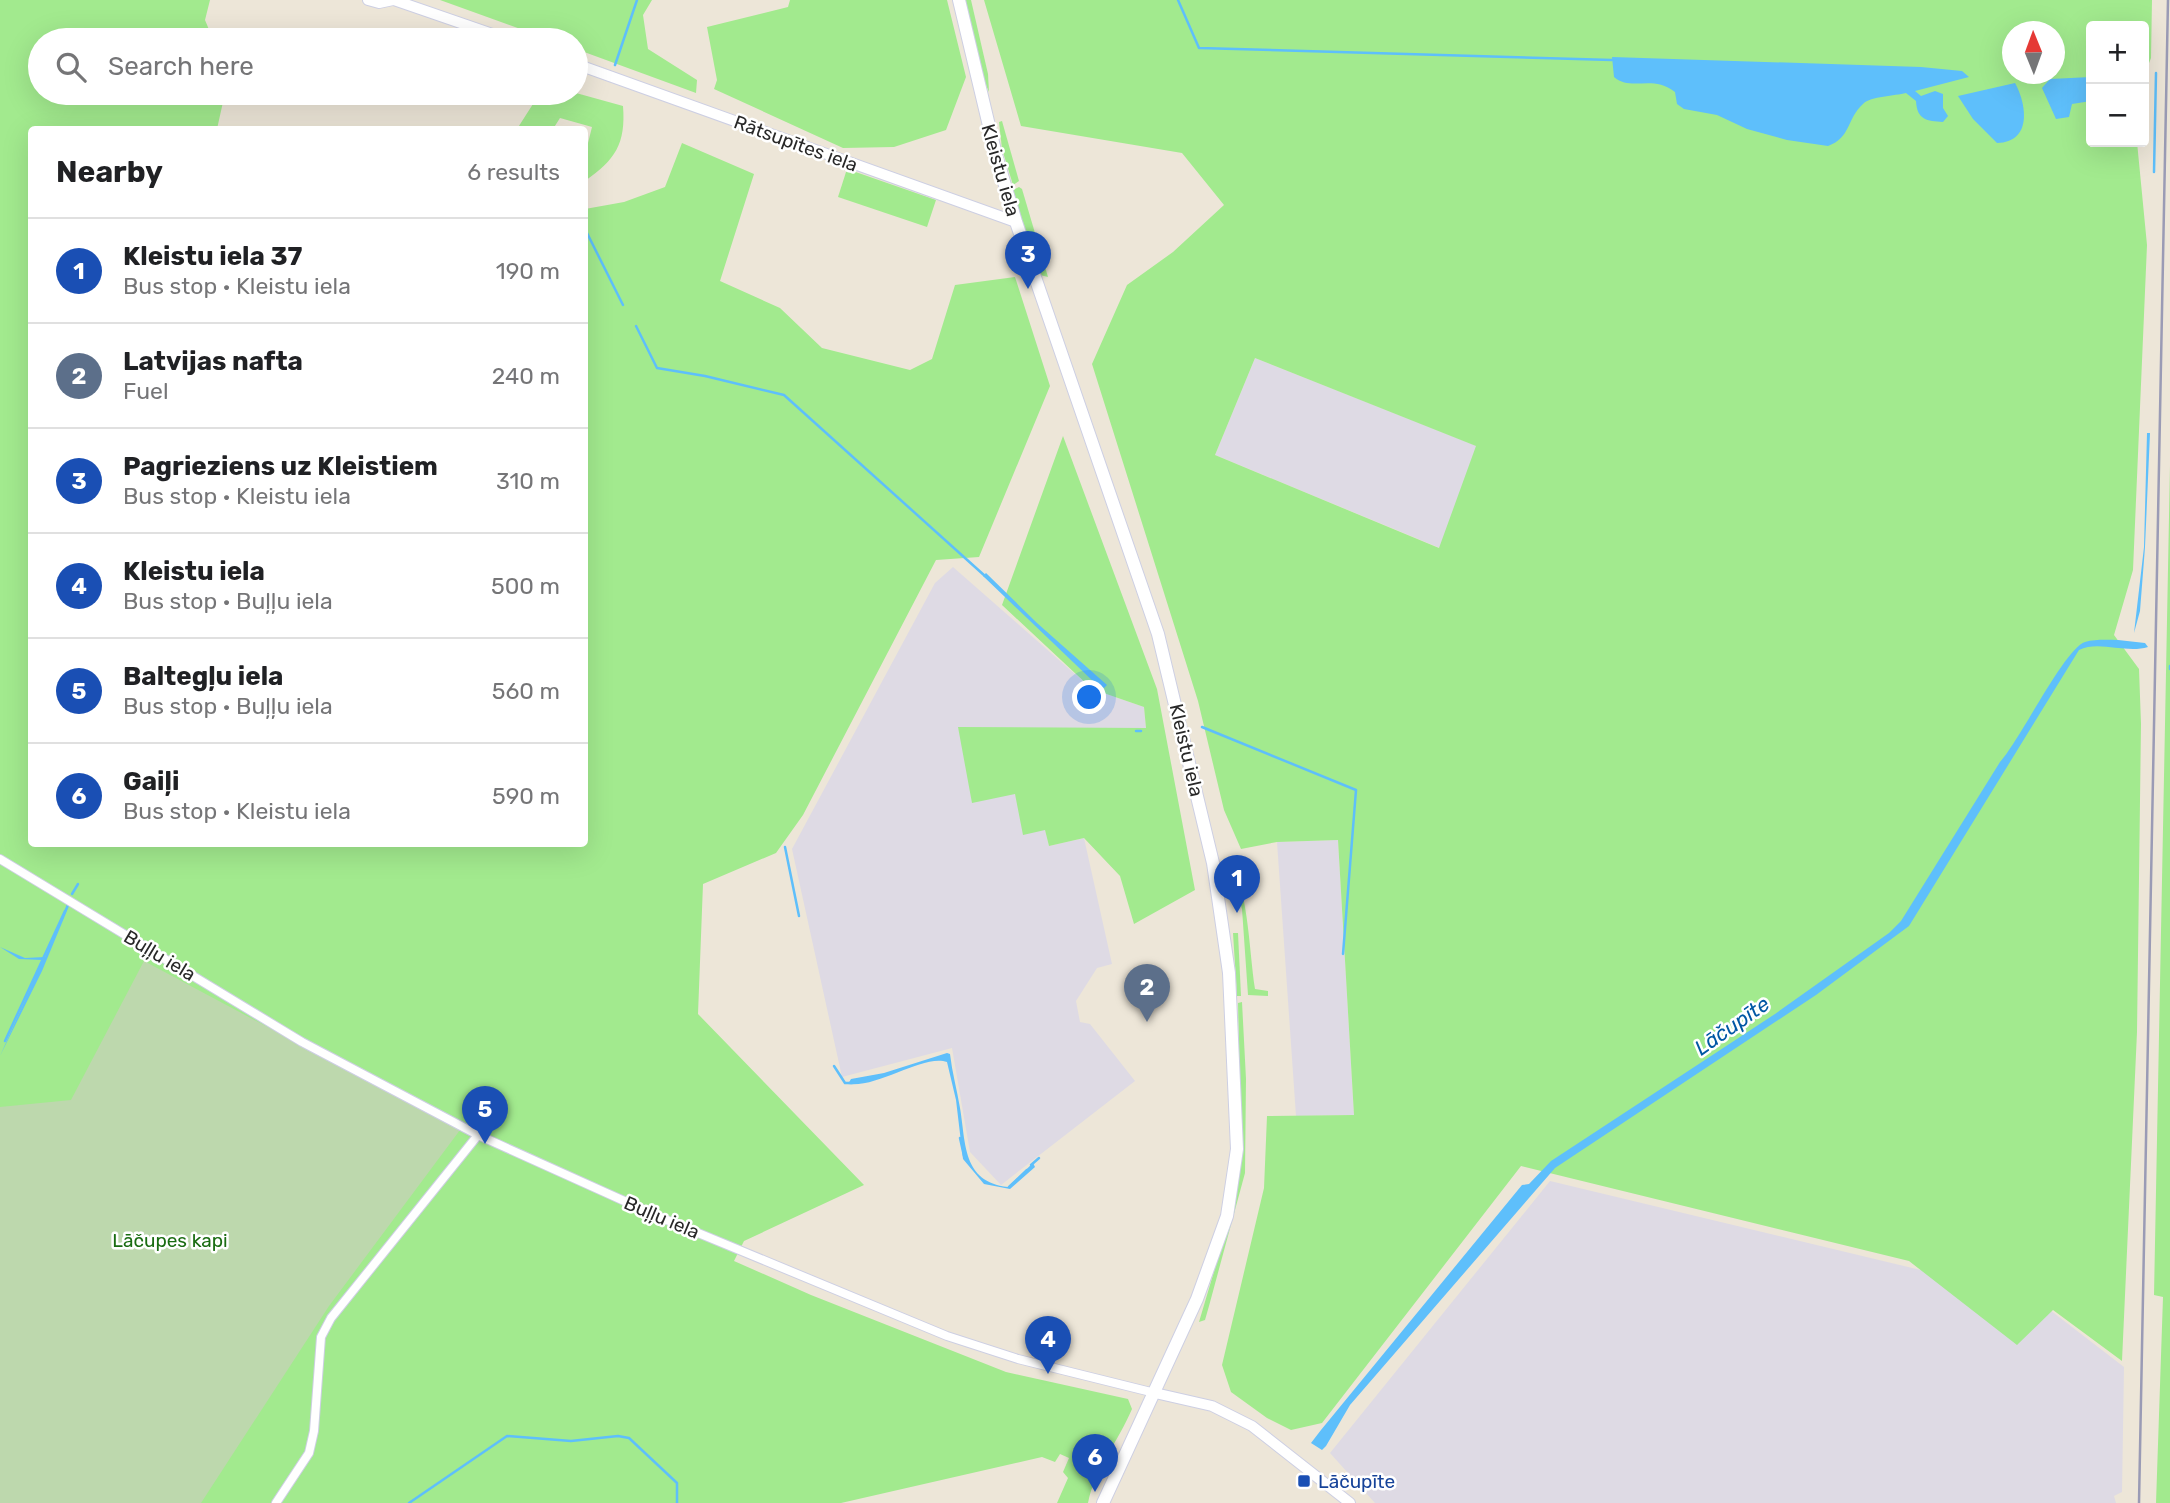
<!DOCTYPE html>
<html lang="en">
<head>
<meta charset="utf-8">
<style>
	body { margin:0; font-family:Rubik,sans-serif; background:#f2f2f2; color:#202124 }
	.controls { position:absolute; right:21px; top:21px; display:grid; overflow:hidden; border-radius:7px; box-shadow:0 7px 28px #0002 }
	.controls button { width:63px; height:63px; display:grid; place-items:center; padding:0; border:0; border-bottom:2px solid #e0e0e0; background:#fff; color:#202124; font:35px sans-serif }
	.compass { position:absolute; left:2002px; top:21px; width:63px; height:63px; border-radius:50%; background:#fff; box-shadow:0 7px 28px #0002; rotate:359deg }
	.you { position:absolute; left:1090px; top:698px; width:24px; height:24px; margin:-18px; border:5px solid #fff; border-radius:50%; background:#1a73e8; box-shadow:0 0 0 10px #1a73e833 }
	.badge { display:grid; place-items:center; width:46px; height:46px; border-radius:50%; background:#b45309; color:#fff; font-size:23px; font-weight:700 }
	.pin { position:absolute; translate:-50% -58px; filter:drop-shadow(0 2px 4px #0008) }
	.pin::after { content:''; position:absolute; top:37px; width:24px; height:21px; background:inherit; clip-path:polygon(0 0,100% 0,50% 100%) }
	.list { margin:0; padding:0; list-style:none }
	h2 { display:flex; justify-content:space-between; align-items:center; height:91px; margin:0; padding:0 28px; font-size:30px }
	h2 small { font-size:23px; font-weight:400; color:#757577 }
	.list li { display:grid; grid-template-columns:46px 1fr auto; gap:21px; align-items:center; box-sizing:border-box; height:105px; padding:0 28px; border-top:2px solid #e0e0e0 }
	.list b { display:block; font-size:26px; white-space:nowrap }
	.list p { margin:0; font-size:23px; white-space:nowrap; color:#757577 }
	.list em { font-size:23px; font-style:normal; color:#757577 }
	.icon { flex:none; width:38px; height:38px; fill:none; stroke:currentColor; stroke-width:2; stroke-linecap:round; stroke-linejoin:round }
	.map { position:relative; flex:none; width:2170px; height:1503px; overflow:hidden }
	.search { position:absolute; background:#fff; box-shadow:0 7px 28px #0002; left:28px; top:28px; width:560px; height:77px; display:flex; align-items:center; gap:18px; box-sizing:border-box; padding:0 24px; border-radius:38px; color:#757577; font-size:26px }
	.panel { position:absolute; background:#fff; box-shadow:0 7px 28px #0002; left:28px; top:126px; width:560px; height:721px; border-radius:7px }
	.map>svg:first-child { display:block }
	.industrial { fill:#dedae4 }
	.green { fill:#a2ea8e; fill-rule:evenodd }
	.cemetery { fill:#bdd8ad }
	.water { fill:#5ebffb }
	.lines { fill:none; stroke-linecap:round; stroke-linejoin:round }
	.stream { stroke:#5ebffb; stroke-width:2.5 }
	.minor-casing { stroke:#cdcfe3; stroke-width:10 }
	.tertiary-casing { stroke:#cdcfe3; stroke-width:12 }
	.secondary-casing { stroke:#cdcfe3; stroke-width:14 }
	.minor { stroke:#fff; stroke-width:8 }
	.tertiary { stroke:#fff; stroke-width:10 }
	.secondary { stroke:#fff; stroke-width:12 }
	.rail { stroke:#9a9bb5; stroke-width:2.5 }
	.transit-dot { fill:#1a4fb4; stroke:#fff; stroke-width:2.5 }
	.labels { text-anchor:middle; stroke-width:5; stroke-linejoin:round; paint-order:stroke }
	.street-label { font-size:19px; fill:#282828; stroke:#fff }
	.park-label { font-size:19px; fill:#1a6c12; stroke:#fff }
	.transit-label { font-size:19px; fill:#164399; stroke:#fff; text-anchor:start }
	.water-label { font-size:21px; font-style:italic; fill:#0058a4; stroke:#fff }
</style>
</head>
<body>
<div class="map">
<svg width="2170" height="1503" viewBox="0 0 2170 1503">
	<rect width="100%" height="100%" fill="#ede6d8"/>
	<g class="industrial">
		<polygon points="1255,358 1477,446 1440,548 1215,455"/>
		<polygon points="953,567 1092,689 1144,707 1146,728 958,728 1045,830 1049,846 1084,838 1112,964 1097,968 1076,1001 1080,1022 1090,1024 1135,1081 1001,1185 970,1152 952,1048 842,1077 792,849 935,583"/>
		<polygon points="1338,840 1354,1115 1296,1116 1277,842"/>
		<polygon points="1550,1181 2033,1297 2124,1367 2122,1492 2114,1496 2116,1503 1375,1503 1330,1453"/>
	</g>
	<g class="green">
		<path d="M0,0H210L205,20L210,32L223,40H40V93H225L217,129L32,130V844H584L585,209L624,202L665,187L682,143L754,174L720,281L780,308L822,348L910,370L932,359L955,285L1015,277L1050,386L979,557L936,560L803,815L776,853L703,884L698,1014L864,1185L744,1241L734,1261L811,1295L1006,1372L1128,1399L1132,1409C1118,1442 1095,1468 1088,1503H1057L1068,1478L1063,1472L1069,1458L1060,1454L1055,1462L1042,1457L841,1503H0Z"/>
		<polygon points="440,0 652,0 643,15 648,49 697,80 696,93 576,49 576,40 551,40"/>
		<polygon points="790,0 947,0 966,77 946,130 894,147 843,148 714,89 717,80 707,27 788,7"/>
		<polygon points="965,0 971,0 988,74 989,92 982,76"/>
		<path d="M984,0H2152L2151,58L2144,76V26H2091V142H2137L2147,245L2133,570L2114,635L2139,669L2141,724L2137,1032L2122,1361L2053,1310L2017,1345L1909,1261L1521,1166L1322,1423L1291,1430L1267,1418L1231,1392L1222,1365L1264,1188L1267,1116L1354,1115L1338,840L1277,842L1241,849L1224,810L1198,701L1092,364L1127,285L1173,252L1224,205L1182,153L1021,126ZM2012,32H2054V74H2012ZM1255,358L1476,446L1439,548L1215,455Z"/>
		<path d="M540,93H576L623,106C626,144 615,160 585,181V155L592,127L560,118L553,129H517Z"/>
		<polygon points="1002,121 1019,181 1013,185 1002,149 999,122"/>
		<polygon points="847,169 936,200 927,227 838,197"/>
		<polygon points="1019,187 1022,189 1048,277 1040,275 1011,191"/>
		<polygon points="1063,436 1157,689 1195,890 1134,924 1120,876 1084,838 1049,846 1045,830 1023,835 1015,794 972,803 958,727 1146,728 1144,707 1092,689 1002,605"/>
		<polygon points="2170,465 2170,1503 2156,1503 2163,1297 2154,1295"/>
		<path d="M1229,864H1233C1249,901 1249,949 1255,989L1268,991V996L1248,995L1242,909Z"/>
		<polygon points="1233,933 1238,933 1241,996 1237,996"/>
		<polygon points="1242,1002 1246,1079 1245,1173 1209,1306 1205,1320 1199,1322 1234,1204 1241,1140 1238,1003"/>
	</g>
	<polygon class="cemetery" points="144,961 460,1130 329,1306 201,1503 0,1503 0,1107 71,1100"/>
	<g class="water">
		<path d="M1612,57L1921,67L1962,71L1969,77L1915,91L1921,96L1935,91L1943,94V108L1948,116L1943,122C1927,121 1917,120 1916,101L1906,93C1895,96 1871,96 1863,104C1847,118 1851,138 1828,146L1787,140L1747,129L1717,115L1684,109L1677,104L1675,92C1652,74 1632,92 1614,77Z"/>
		<polygon points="2091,77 2091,101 2072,104 2069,117 2056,119 2042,88 2050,79"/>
		<path d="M2015,83C2027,105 2032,142 1997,143L1973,119L1958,96Z"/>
		<polygon points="2147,433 2150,433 2145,547 2140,611 2134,633 2144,547"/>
		<polygon points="986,573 1037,623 1107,685 1104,688 1097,685 983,576"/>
		<path d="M2118,640L2145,643L2148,647C2126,654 2099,640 2079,650L1909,926L1816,995L1555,1168L1350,1405L1326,1446L1322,1450L1311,1443L1321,1430L1522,1185L1529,1184L1551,1161L1775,1014L1889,933L1901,921L2000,762C2020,740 2065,648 2085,642C2095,639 2108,640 2118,640Z"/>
		<polygon points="67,904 69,906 42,971 0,1056 43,960 19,959 0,947 25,958 45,957"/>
		<path d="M947,1053L950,1054C952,1072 957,1090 960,1108C966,1143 962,1182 1008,1187L1033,1163L1035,1167L1010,1189L984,1184L963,1159L956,1100L947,1062C923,1054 879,1088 848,1084L851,1079L884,1073Z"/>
	</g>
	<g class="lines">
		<g class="stream">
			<polyline points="1178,0 1199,48 1612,60"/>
			<polyline points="615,65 637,0"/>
			<polyline points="2154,172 2156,73"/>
			<polyline points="584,227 623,305"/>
			<polyline points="636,326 657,368 705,376 784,395 985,576"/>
			<polyline points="2170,669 2170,666"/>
			<polyline points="1202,727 1356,790 1343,954"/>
			<polyline points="1136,731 1141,731"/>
			<polyline points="785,847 799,916"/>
			<polyline points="72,894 78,884"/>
			<polyline points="5,1041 65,911"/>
			<polyline points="834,1066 845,1083 852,1083"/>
			<polyline points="960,1138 964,1156"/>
			<polyline points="1031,1165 1039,1158"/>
			<polyline points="1009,1187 1027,1170"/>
			<polyline points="409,1503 507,1436 571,1441 618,1436 629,1438 677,1483 677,1503"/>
		</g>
		<g class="minor-casing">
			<g id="minor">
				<polyline points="0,859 302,1042 478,1135 662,1218 947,1336 1018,1359 1155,1393"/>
				<polyline points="276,1503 309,1453 314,1431 321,1337 331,1318 478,1135"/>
			</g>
		</g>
		<g class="tertiary-casing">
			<g id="tertiary">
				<polyline points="368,0 379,3 393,0"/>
				<polyline points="394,0 510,40"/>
				<polyline points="576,64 1016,222"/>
				<polyline points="1155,1393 1212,1406 1252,1426 1350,1503"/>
			</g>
		</g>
		<g class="secondary-casing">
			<polyline id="secondary" points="959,0 996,155 1016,222 1158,634 1213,863 1229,973 1237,1149 1227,1216 1197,1299 1103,1503"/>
		</g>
		<use href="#minor" class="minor"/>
		<use href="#tertiary" class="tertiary"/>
		<use href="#secondary" class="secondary"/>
		<polyline class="rail" points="2139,1503 2168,0"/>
	</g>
	<rect class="transit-dot" x="1297" y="1474" width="14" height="14" rx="3.5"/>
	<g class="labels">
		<g class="street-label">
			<text transform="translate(796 143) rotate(20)" y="7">Rātsupītes iela</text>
			<text transform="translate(1001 170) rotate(74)" y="7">Kleistu iela</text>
			<text transform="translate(1187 750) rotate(77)" y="7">Kleistu iela</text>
			<text transform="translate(160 955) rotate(31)" y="7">Buļļu iela</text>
			<text transform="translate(662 1217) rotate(23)" y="7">Buļļu iela</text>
		</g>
		<g class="park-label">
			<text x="170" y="1247">Lāčupes kapi</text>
		</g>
		<g class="transit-label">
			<text x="1318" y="1488">Lāčupīte</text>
		</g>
		<g class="water-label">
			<text transform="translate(1732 1026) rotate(-35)" y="7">Lāčupīte</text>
		</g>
	</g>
</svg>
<div class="controls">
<button>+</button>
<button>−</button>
</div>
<svg class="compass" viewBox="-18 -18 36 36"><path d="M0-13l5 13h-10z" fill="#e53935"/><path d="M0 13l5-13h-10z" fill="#757577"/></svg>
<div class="you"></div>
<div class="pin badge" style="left:1237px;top:913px;background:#1a4fb4">1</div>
<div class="pin badge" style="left:1147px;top:1022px;background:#5c6f8a">2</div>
<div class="pin badge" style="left:1028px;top:289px;background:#1a4fb4">3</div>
<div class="pin badge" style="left:1048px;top:1374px;background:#1a4fb4">4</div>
<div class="pin badge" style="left:485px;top:1144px;background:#1a4fb4">5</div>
<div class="pin badge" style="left:1095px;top:1492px;background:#1a4fb4">6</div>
<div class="search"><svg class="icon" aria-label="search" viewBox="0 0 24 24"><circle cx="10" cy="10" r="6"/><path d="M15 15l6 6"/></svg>Search here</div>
<section class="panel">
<h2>Nearby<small>6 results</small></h2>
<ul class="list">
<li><span class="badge" style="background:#1a4fb4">1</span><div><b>Kleistu iela 37</b><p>Bus stop · Kleistu iela</p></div><em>190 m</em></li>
<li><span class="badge" style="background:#5c6f8a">2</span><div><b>Latvijas nafta</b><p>Fuel</p></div><em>240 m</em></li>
<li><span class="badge" style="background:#1a4fb4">3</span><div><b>Pagrieziens uz Kleistiem</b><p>Bus stop · Kleistu iela</p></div><em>310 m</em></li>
<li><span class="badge" style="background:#1a4fb4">4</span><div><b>Kleistu iela</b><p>Bus stop · Buļļu iela</p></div><em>500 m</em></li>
<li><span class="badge" style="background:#1a4fb4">5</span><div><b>Baltegļu iela</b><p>Bus stop · Buļļu iela</p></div><em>560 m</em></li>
<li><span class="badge" style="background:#1a4fb4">6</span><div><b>Gaiļi</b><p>Bus stop · Kleistu iela</p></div><em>590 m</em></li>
</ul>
</section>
</div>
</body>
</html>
